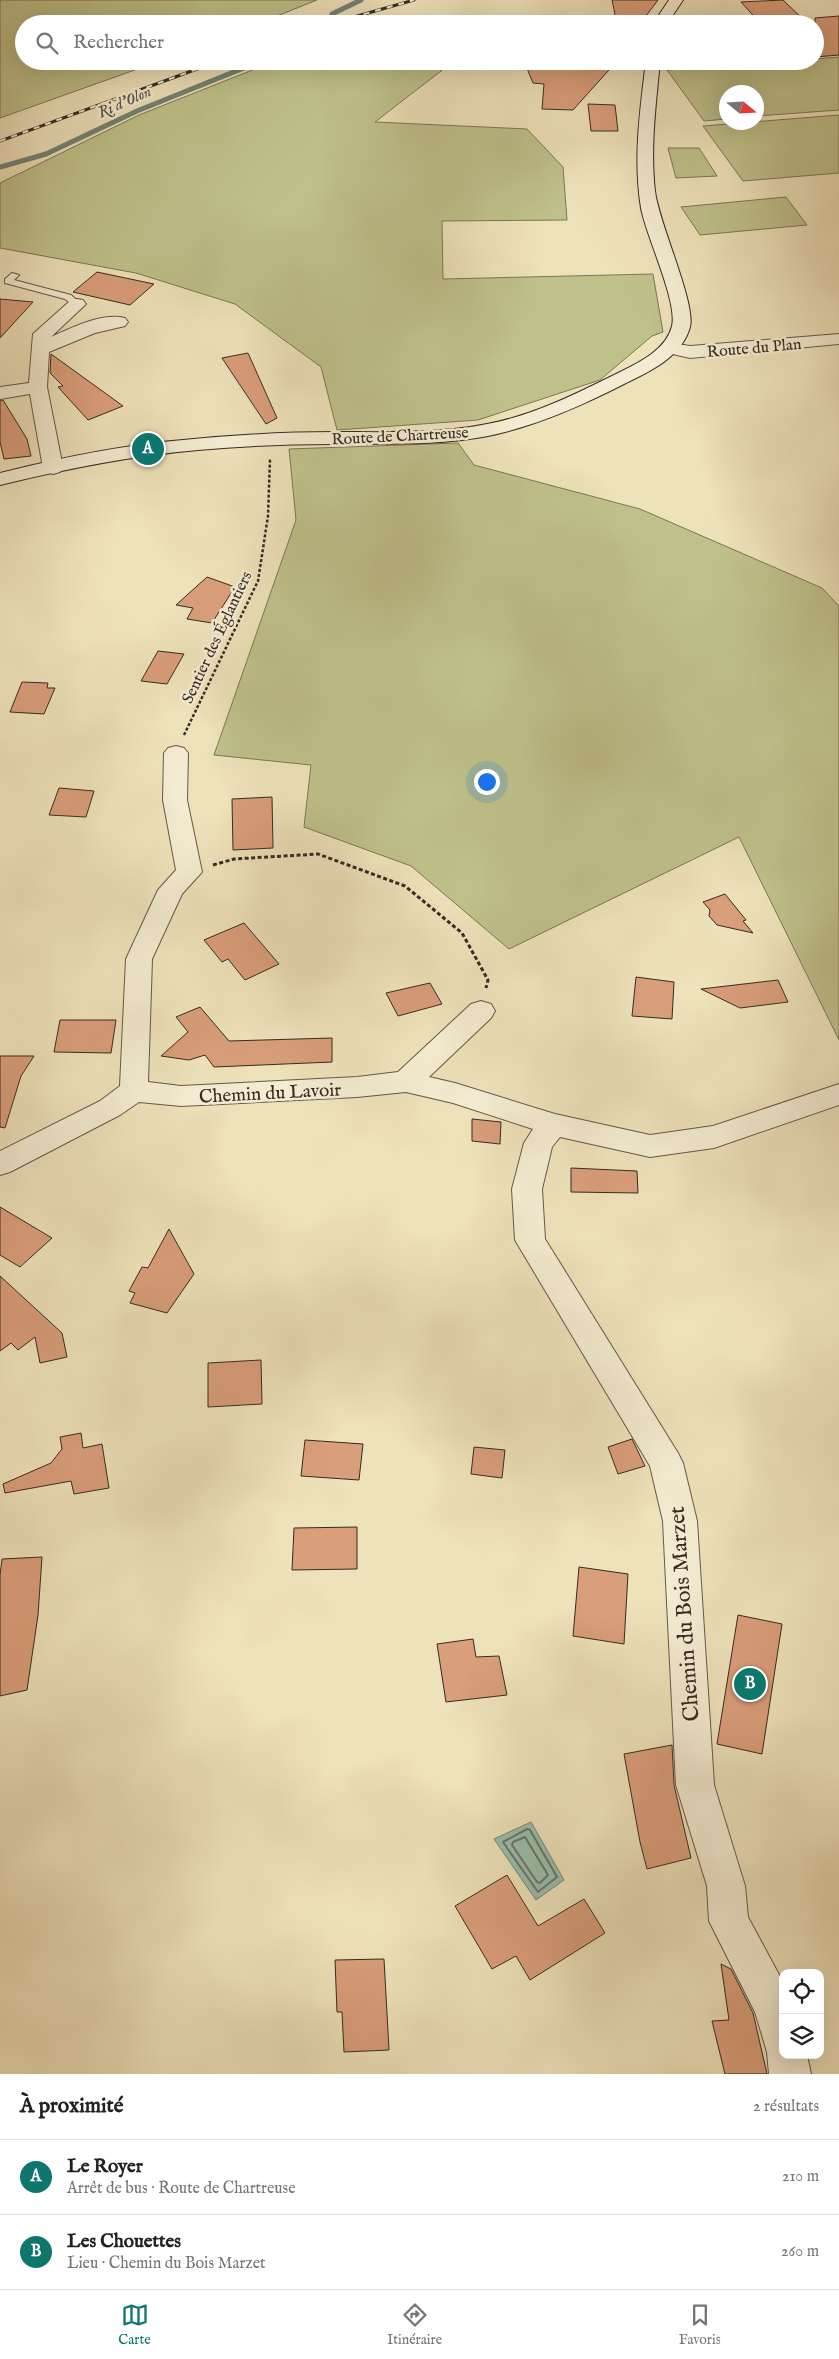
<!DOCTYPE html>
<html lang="fr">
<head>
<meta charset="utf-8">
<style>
	body { margin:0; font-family:"IM FELL English",serif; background:#f2f2f2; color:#202124 }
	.controls { position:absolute; right:15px; bottom:15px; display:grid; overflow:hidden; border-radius:10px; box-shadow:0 5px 20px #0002 }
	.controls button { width:45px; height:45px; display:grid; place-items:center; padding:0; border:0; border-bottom:1px solid #e0e0e0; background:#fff; color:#202124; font:25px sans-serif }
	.compass { position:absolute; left:719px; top:85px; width:45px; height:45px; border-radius:50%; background:#fff; box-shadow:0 5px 20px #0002; rotate:108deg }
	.you { position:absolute; left:486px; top:781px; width:18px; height:18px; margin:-12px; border:4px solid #fff; border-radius:50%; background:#1a73e8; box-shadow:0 0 0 8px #1a73e833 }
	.badge { display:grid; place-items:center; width:32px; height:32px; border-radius:50%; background:#0f766e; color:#fff; font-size:16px; font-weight:700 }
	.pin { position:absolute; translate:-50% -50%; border:2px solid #fff; box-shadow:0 1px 5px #0006 }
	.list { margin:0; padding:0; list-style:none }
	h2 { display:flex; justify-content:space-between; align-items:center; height:65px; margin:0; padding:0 20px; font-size:21px }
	h2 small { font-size:16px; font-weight:400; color:#757577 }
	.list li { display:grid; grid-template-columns:32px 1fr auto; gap:15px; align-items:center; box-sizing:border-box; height:75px; padding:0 20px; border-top:1px solid #e0e0e0 }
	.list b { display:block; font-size:19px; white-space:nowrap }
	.list p { margin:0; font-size:16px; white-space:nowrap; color:#757577 }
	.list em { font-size:16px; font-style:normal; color:#757577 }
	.icon { flex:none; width:28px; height:28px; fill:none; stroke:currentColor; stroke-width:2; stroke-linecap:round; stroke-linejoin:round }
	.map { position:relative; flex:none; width:839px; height:2074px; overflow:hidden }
	.search { position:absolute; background:#fff; box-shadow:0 5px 20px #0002; left:15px; right:15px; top:15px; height:55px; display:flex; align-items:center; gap:12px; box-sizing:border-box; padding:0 18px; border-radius:28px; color:#757577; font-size:19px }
	.sheet { height:215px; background:#fff }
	nav { display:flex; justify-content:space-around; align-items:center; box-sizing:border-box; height:70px; border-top:1px solid #e0e0e0; background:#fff; font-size:14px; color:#757577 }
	nav a { display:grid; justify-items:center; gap:2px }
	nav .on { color:#0f766e }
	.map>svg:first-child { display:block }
	.green { fill:#bfc18b; stroke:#7b7657 }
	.water { fill:#99bead; stroke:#728376 }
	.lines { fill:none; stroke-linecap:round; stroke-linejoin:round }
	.shore { stroke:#687468; stroke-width:2 }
	.stream { stroke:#728376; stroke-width:5 }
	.building { fill:#d99e7a; stroke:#372a23 }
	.service-casing { stroke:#655849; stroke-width:2 }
	.minor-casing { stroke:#655849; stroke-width:2 }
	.tertiary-casing { stroke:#655849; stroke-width:2 }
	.secondary-casing { stroke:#372a23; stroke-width:2 }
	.path-far1 { stroke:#372a23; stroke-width:2.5; stroke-dasharray:3 2; stroke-linecap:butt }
	.path { stroke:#372a23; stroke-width:3; stroke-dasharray:4 2.5; stroke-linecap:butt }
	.service { fill:#f4ecd2; fill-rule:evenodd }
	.minor { fill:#f4ecd2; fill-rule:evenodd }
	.tertiary { fill:#f4ecd2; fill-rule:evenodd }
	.secondary { fill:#f4ecd2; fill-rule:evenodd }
	.rail-casing { stroke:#372a23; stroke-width:3 }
	.rail { stroke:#f4ecd2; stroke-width:2; stroke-dasharray:6; stroke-linecap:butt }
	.labels { text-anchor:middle; stroke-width:5; stroke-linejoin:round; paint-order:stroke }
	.far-water-label { font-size:16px; font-style:italic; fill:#504f46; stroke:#f4ecd2 }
	.far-street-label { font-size:16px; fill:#372a23; stroke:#f4ecd2 }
	.street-label { font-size:19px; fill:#372a23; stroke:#f4ecd2 }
	.near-street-label { font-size:22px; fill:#372a23; stroke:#f4ecd2 }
</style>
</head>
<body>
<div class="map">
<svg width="839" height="2074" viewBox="0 0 839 2074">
	<rect width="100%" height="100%" fill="#eee2ba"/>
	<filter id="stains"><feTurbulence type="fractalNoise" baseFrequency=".004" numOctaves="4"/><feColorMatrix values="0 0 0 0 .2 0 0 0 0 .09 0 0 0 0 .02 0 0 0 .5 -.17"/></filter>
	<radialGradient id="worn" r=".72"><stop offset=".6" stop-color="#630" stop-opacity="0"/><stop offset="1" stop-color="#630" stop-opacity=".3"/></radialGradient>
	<g class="green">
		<polygon points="0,0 317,0 257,24 24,24 24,61 160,61 0,118"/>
		<polygon points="839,57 839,110 757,116 756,92 726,92 726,119 704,121 667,70 788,61 815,61 815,59"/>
		<polygon points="275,61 454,61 375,122 527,129 563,167 567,220 442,221 443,279 653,274 663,332 652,336 600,380 478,420 337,430 321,367 235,304 136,273 0,248 0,183 139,115"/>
		<polygon points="839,115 839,173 743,181 703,126"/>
		<polygon points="668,148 699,148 717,176 676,178"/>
		<polygon points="786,197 807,225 700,235 681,207"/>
		<polygon points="458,443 474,465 640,509 822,588 839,606 839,1040 739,837 509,949 411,866 304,827 311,765 214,755 296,520 289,449"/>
	</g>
	<polygon class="water" points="531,1822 564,1880 536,1900 494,1839"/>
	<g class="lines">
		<g class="shore">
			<polygon points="527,1829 530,1830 557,1877 538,1892 503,1842"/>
			<polygon points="525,1837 548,1875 540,1883 537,1882 512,1845 513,1842"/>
		</g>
		<g class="stream">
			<polyline points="332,14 361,0"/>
			<polyline points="0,167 46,154 137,111 261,61"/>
		</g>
	</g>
	<g class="building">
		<polygon points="612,0 658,0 640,24 617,24"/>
		<polygon points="783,0 808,24 761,24 741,2"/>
		<polygon points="839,16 839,55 815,57 815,18"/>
		<polygon points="524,61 617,61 573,110 542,109 544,84 533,83"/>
		<polygon points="588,104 615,105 618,131 591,131"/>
		<polygon points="97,272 154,284 130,305 73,292"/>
		<polygon points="0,299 33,302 0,338"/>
		<polygon points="248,353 277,418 266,424 222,358"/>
		<polygon points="51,354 123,406 88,420 58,387 63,386 50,373"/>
		<polygon points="3,400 27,439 31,456 4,459 0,442 0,401"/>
		<polygon points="207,577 235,587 212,623 187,619 193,608 176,605"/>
		<polygon points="158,651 184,654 167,684 141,681"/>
		<polygon points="22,682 48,683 47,688 55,688 44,714 10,712"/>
		<polygon points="59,788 94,791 86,817 49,815"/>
		<polygon points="272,797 273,848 233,850 232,799"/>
		<polygon points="725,894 746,920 743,921 753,933 717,925 709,916 710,910 703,902"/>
		<polygon points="244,923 279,964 245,980 228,959 222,962 204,940"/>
		<polygon points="636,977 674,982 672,1019 632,1016"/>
		<polygon points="778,980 788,1002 740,1008 701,989"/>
		<polygon points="430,983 442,1004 398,1016 386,993"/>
		<polygon points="200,1007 229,1041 332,1038 332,1062 214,1067 205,1055 189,1060 161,1056 188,1032 176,1017"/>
		<polygon points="60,1020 116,1020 111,1053 54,1052"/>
		<polygon points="0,1056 34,1056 21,1076 5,1128 0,1127"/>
		<polygon points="472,1119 501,1122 500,1144 472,1141"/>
		<polygon points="571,1168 637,1171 638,1193 571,1192"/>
		<polygon points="0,1207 52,1238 20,1267 0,1255"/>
		<polygon points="169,1229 194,1274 167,1313 130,1303 135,1293 129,1291 142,1267 148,1268"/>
		<polygon points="0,1276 62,1333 67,1357 40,1363 35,1337 18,1350 11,1343 0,1351"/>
		<polygon points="261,1360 262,1404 208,1407 208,1363"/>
		<polygon points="81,1433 83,1448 102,1444 109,1488 74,1494 71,1481 5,1493 3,1484 51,1463 62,1449 60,1437"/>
		<polygon points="632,1439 645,1466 618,1474 608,1447"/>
		<polygon points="305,1440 363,1444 359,1480 301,1476"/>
		<polygon points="474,1447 505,1450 502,1478 471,1474"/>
		<polygon points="357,1527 357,1569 292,1570 294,1528"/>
		<polygon points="42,1557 38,1615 27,1690 0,1696 0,1575 2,1559"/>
		<polygon points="579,1567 628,1574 624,1644 573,1636"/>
		<polygon points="738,1615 782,1624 762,1754 717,1744"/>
		<polygon points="473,1639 476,1657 499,1656 507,1695 446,1702 437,1644"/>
		<polygon points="672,1745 674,1785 691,1858 647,1869 640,1842 624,1754"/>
		<polygon points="507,1875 538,1926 584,1899 605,1933 530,1980 516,1956 492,1969 455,1906"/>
		<polygon points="384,1959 389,2050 344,2052 342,2012 337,2012 335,1960"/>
		<polygon points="721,1964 731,1969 753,2013 767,2074 725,2074 712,2021 729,2020"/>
	</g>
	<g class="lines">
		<g class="service-casing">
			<polygon id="service" points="12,273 19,275 14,280 71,295 81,304 74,306 65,299 5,283 5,279"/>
		</g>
		<g class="minor-casing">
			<g id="minor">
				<path d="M77,299L83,300L86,304L51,337C71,328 102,312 125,318L128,322L125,326L95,333L49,352L47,387L63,468L60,472L53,474L46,472L43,468L30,394L0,399V387L29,383L33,334L71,300Z"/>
				<polygon points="176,746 184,748 188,753 187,800 202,872 182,894 152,959 148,1082 181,1086 357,1077 398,1072 471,1004 481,1001 491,1004 495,1011 491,1018 429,1077 455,1083 555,1114 650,1135 713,1126 839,1084 839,1105 714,1148 650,1157 560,1137 552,1147 542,1189 545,1239 678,1453 683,1463 697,1521 714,1785 745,1886 748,1917 783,1982 783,2055 807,2055 811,2074 769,2074 767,2052 755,2012 709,1921 707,1886 676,1785 663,1521 650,1466 515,1240 512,1189 524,1143 533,1129 453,1103 406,1092 357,1097 181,1106 139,1102 120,1115 10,1172 0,1175 0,1151 100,1101 120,1086 126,959 158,890 176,870 163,800 164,753 168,748"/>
			</g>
		</g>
		<g class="tertiary-casing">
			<polygon id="tertiary" points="839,334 839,344 690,358 664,352 661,348 664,344 670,343 690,346"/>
		</g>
		<g class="secondary-casing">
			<g id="secondary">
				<polygon points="669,0 683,0 667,24 653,24"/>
				<path d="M646,61H660C656,104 650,148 655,191C659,224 696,303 690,327C682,357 649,372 624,384C581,406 536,426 488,436C437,446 385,443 333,444C288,444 243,446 198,450C130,456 65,469 0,485V473C60,458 121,445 183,440C234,435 284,432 335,432C386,432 437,434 487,424C531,416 574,395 614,375C636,364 666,351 672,326C678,302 646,236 641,208C633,159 640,110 646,61Z"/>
			</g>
		</g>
		<polyline class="path-far1" points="184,735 258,581 268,516 270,459"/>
		<polyline class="path" points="213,865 234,859 318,854 405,886 462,933 488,980 486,988"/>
		<use href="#service" class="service"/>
		<use href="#minor" class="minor"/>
		<use href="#tertiary" class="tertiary"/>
		<use href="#secondary" class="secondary"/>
		<g class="rail-casing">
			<g id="rail">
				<polyline points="329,24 414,0"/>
				<polyline points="0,141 219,61"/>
			</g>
		</g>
		<use href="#rail" class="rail"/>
	</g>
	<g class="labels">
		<g class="far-water-label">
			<text transform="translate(124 101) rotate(-24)" y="6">Ri d'Olon</text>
		</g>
		<g class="far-street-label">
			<text transform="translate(754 347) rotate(-5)" y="6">Route du Plan</text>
			<text transform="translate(400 435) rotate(-3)" y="6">Route de Chartreuse</text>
			<text transform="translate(216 637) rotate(-65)" y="6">Sentier des Églantiers</text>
		</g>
		<g class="street-label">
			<text transform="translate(270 1092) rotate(-3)" y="7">Chemin du Lavoir</text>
		</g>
		<g class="near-street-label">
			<text transform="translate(683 1614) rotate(-94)" y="8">Chemin du Bois Marzet</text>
		</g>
	</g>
	<rect width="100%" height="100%" filter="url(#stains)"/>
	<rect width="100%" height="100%" fill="url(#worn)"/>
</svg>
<div class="controls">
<button><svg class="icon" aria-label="locate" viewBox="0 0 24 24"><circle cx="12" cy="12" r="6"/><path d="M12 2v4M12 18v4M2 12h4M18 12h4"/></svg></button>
<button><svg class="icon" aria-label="layers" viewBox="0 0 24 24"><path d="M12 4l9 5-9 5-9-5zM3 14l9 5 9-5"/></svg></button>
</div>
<svg class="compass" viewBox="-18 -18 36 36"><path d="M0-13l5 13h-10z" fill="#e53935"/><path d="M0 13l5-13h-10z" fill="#757577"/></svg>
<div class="you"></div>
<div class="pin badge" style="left:148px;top:449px">A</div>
<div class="pin badge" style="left:750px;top:1684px">B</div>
<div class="search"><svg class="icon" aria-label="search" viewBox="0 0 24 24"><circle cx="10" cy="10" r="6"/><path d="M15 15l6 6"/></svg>Rechercher</div>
</div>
<section class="sheet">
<h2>À proximité<small>2 résultats</small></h2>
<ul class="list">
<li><span class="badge">A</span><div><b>Le Royer</b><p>Arrêt de bus · Route de Chartreuse</p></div><em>210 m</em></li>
<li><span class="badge">B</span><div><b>Les Chouettes</b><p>Lieu · Chemin du Bois Marzet</p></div><em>260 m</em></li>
</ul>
</section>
<nav>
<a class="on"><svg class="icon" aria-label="map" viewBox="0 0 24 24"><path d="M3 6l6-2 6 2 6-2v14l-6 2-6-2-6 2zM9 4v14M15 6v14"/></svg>Carte</a>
<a><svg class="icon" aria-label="directions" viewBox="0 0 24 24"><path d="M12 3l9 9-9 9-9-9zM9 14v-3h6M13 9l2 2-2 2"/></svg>Itinéraire</a>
<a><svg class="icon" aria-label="saved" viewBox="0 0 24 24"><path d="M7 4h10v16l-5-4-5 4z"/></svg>Favoris</a>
</nav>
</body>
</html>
